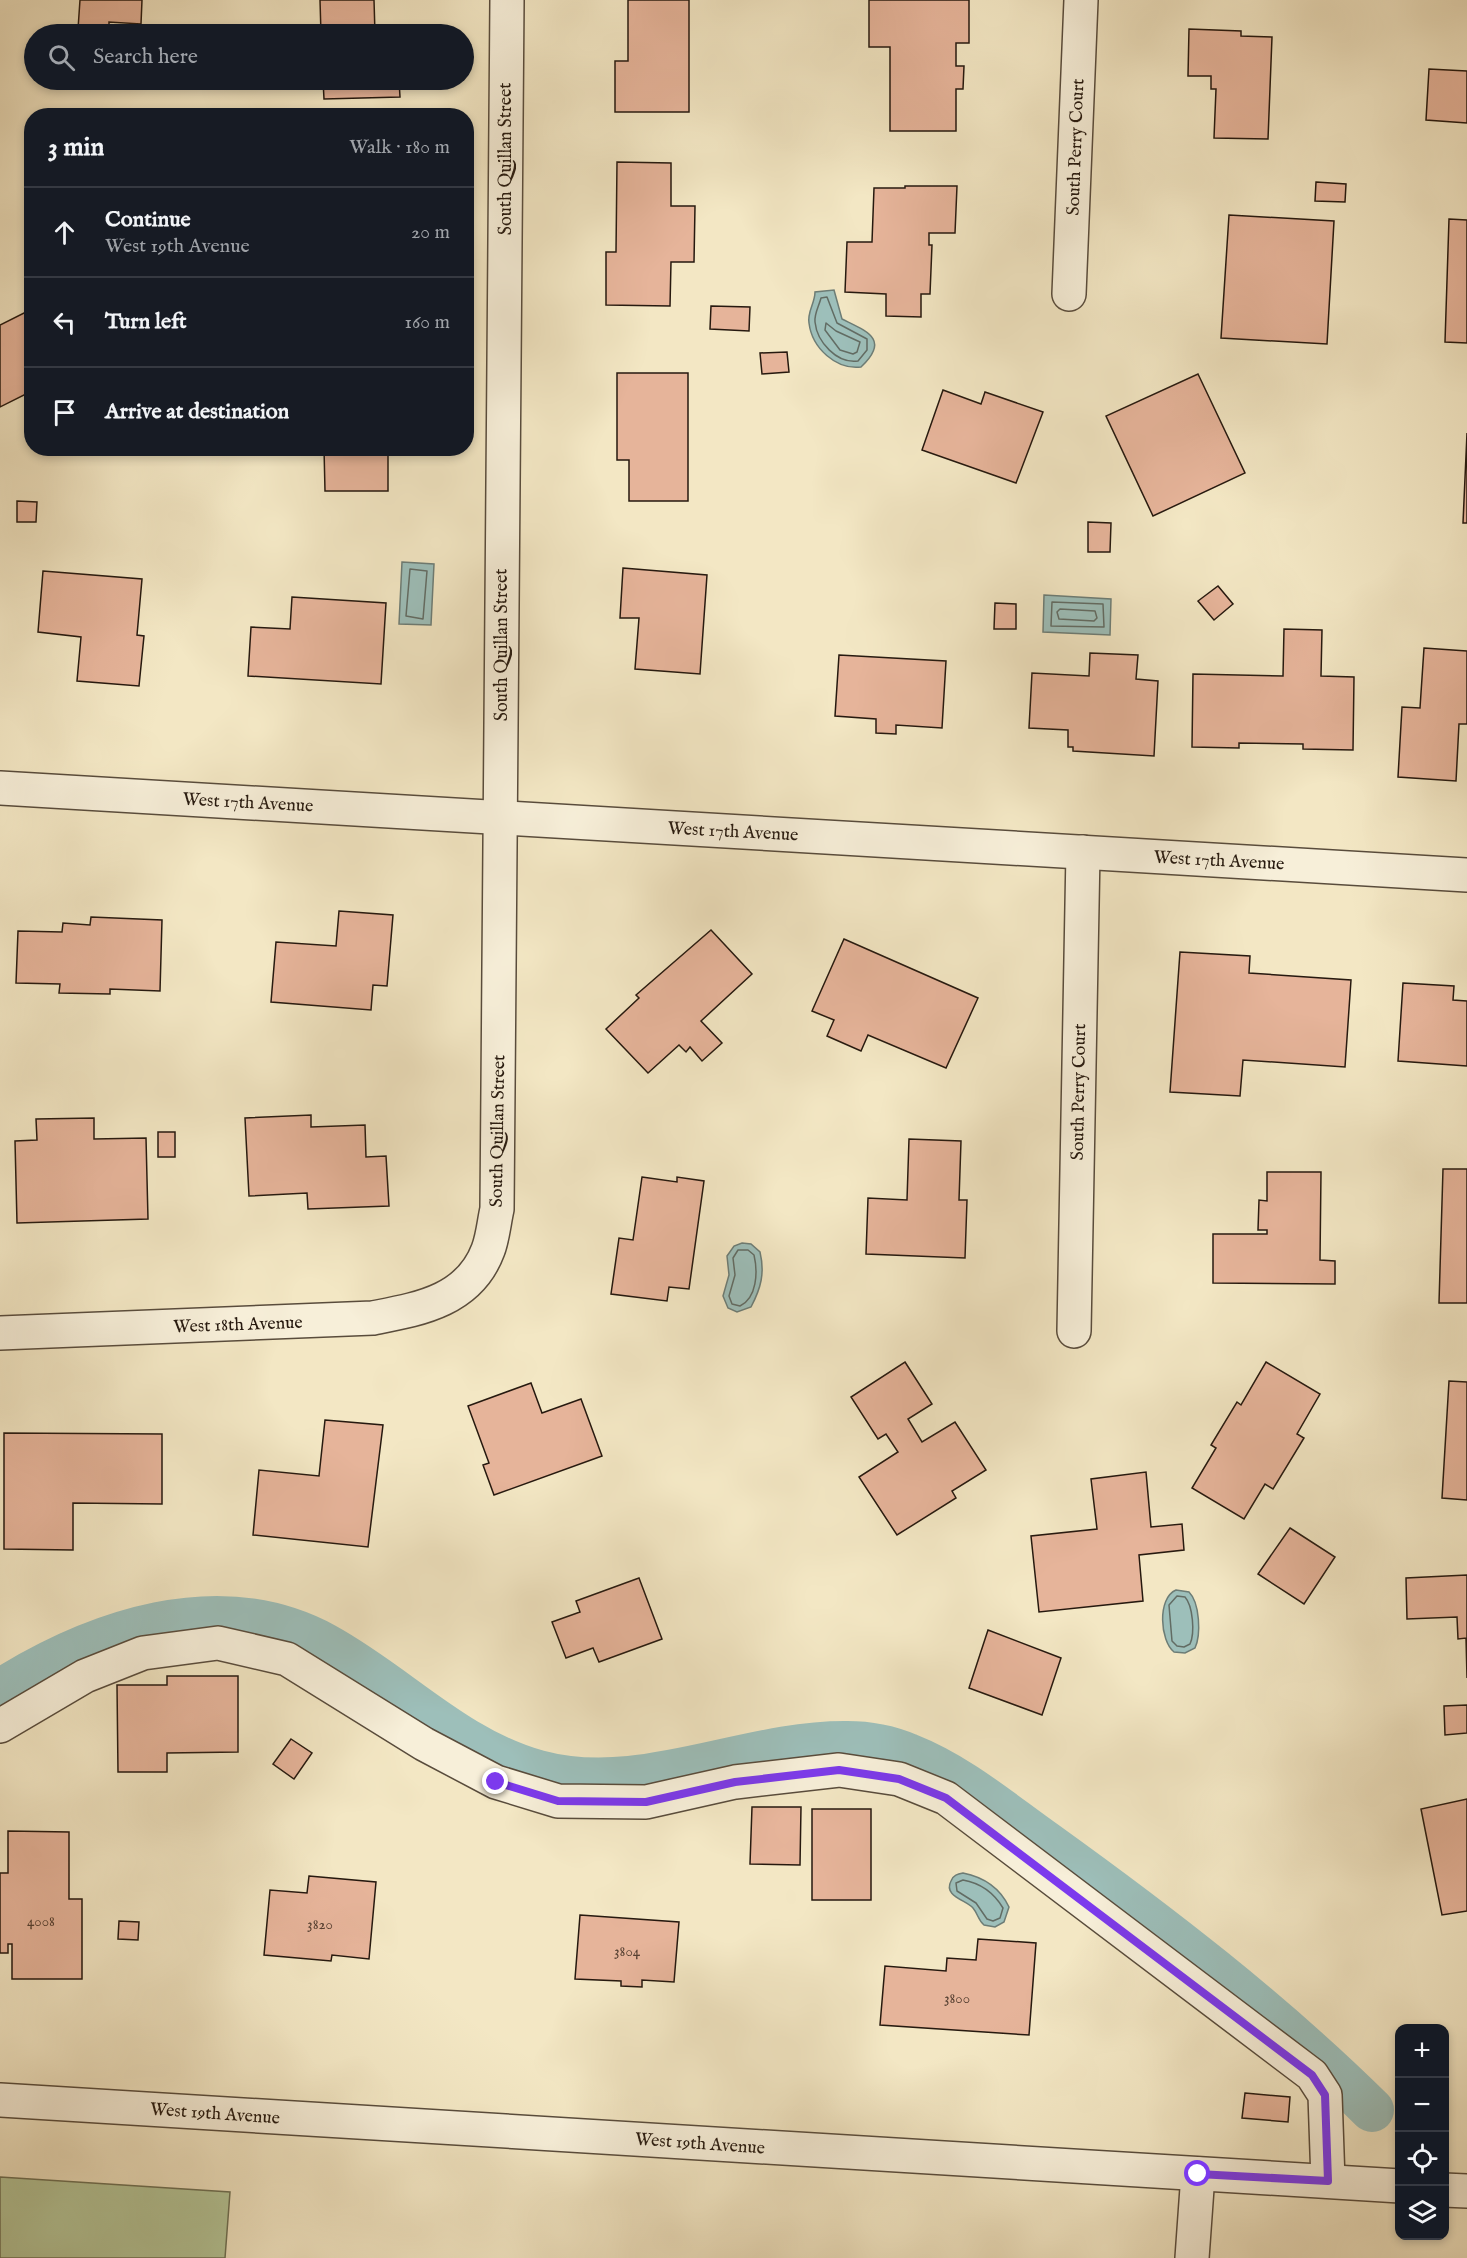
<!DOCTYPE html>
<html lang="en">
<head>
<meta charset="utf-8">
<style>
	body { margin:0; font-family:"IM FELL English",serif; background:#242831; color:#f1f3f6 }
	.controls { position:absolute; right:18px; bottom:18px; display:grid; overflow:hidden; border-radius:12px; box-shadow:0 3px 9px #0003 }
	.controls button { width:54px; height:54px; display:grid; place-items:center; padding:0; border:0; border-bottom:2px solid #363941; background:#171b24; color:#f1f3f6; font:30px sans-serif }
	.stop { position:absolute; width:18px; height:18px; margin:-14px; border:4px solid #7c3aed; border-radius:50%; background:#fff }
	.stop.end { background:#7c3aed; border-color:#fff; box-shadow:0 2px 6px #0008 }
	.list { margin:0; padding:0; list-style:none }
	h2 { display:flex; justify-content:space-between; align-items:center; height:78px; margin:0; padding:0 24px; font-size:26px }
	h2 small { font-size:20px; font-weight:400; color:#9ea1a6 }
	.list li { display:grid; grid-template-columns:39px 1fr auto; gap:18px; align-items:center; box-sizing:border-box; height:90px; padding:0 24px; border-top:2px solid #363941 }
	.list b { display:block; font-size:22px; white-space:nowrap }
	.list p { margin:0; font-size:20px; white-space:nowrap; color:#9ea1a6 }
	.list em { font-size:20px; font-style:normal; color:#9ea1a6 }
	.icon { flex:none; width:33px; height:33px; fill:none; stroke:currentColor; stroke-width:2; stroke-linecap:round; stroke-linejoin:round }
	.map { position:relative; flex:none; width:1467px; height:2258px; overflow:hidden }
	.search { position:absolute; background:#171b24; box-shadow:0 3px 9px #0003; left:24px; top:24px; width:450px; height:66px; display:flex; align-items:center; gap:15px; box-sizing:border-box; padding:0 21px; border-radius:33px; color:#9ea1a6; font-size:22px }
	.panel { position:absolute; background:#171b24; box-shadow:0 3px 9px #0003; left:24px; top:108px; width:450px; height:348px; border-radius:24px }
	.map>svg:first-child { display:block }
	.green { fill:#b5c799; stroke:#6e7054; stroke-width:1.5 }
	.water { fill:#9dbfba; stroke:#6d7d76; stroke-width:1.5 }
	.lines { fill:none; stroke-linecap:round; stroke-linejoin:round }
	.shore { stroke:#626c64; stroke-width:1.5 }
	.canal { stroke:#9dbfba; stroke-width:44 }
	.building { fill:#e6b49a; stroke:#26190f; stroke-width:1.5 }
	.minor-casing { stroke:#594c3c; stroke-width:36 }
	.minor { stroke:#f7efd9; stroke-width:33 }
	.route { stroke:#7c3aed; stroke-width:8 }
	.labels { text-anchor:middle; stroke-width:4.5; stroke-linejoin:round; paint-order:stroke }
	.number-label { font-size:15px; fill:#564032 }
	.street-label { font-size:18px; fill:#26190f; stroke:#f7efd9 }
</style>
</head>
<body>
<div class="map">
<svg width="1467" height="2258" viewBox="0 0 1467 2258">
	<rect width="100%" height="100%" fill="#f3e7c4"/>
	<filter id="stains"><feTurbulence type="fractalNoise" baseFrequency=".00333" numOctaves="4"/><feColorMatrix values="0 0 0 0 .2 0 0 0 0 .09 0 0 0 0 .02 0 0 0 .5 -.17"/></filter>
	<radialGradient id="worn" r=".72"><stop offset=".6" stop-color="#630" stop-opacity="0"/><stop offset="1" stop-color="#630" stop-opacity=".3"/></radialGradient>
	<polygon class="green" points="0,2177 230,2192 225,2258 0,2258"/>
	<g class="water">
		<path d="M834,290L842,319C866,331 891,339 861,367C836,370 812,348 809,323C807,312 815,303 815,292Z"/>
		<polygon points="402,562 434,564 431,625 399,624"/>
		<polygon points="1044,595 1111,599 1110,635 1043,632"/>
		<path d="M742,1243L751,1244L760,1252C765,1273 761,1288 751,1307L737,1312L728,1308L723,1296L729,1275L727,1256L734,1246Z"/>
		<path d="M1176,1590L1189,1592C1200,1603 1201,1635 1195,1648L1185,1653L1174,1652C1160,1641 1157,1598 1176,1590Z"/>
		<path d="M963,1873C983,1877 1000,1888 1009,1907L1004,1922L995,1927L984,1925C978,1920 978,1914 973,1908C966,1900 943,1896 951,1881C953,1875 958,1874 963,1873Z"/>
	</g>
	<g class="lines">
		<g class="shore">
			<path d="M827,297L837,323L867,339V350L858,361C837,364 817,342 815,322C814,314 819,306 821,298Z"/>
			<polygon points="826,323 836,331 860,342 857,352 853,354 840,350 825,330"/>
			<polygon points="410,569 427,571 423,619 406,616"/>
			<polygon points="1052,602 1103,604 1104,627 1051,626"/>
			<polygon points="1060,609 1095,611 1097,618 1094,621 1059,619 1057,612"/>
			<path d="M738,1250H748L754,1255C758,1272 757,1298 740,1306L732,1304L729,1296L735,1275L733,1258Z"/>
			<path d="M1177,1596L1185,1597C1193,1606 1195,1633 1190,1644L1184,1647L1177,1646L1172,1641L1169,1605Z"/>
			<path d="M963,1880C980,1883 994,1893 1003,1908L1000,1918L993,1921L987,1919L976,1903L957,1891L956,1883Z"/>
		</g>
		<path class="canal" d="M0,1691C94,1632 219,1587 325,1645C398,1685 455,1749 538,1772C641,1800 744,1742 847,1743C868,1743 889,1747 908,1755C959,1775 1002,1812 1046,1843C1160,1925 1273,2012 1372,2110"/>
	</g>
	<g class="building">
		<polygon points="80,0 142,0 141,24 109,22 109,34 60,34 60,28 78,29"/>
		<polygon points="320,0 374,0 375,34 321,34"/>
		<polygon points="628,0 689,0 689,112 615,112 615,61 628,61"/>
		<polygon points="869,0 969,0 969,43 956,43 956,66 964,66 963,89 956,89 956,131 890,131 890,47 869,47"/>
		<polygon points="1189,29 1241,31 1241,36 1272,37 1268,139 1214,138 1216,89 1211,89 1211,76 1188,76"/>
		<polygon points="1429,69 1467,71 1467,123 1426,120"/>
		<polygon points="57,80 136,80 136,87 57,82"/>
		<polygon points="323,80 399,80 400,97 324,99"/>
		<polygon points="617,162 671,163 671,206 695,206 694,262 671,262 670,306 606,305 606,252 616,252"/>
		<polygon points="1316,182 1346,184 1345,202 1315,201"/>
		<polygon points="905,186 957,186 955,233 929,233 929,245 932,245 930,294 921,294 921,317 886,316 886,294 845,292 847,242 872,242 874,188 905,188"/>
		<polygon points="1229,215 1334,221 1327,344 1221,338"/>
		<polygon points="1449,219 1467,220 1467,343 1445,342"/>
		<polygon points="711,306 750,307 749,331 710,329"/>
		<polygon points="32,309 32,391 0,407 0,325"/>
		<polygon points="787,352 789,372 762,374 760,353"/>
		<polygon points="617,373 688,373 688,501 629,501 629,460 617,460"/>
		<polygon points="1198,374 1245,473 1153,516 1106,416"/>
		<polygon points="943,390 981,404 985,392 1043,412 1016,483 922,450"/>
		<polygon points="1467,433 1467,523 1463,523"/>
		<polygon points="324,448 388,448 388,491 325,491"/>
		<polygon points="17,501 37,502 36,522 17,522"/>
		<polygon points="1088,522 1111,523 1110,552 1088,552"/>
		<polygon points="623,568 707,575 700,674 635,669 639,618 620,618"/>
		<polygon points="43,571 142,579 137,635 144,636 139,686 77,681 81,637 38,632"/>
		<polygon points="1218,586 1233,604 1214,620 1198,601"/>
		<polygon points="292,597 386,603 381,684 248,676 251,627 290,629"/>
		<polygon points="995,603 1016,604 1016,629 994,629"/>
		<polygon points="1284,629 1322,630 1321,676 1354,677 1353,750 1303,749 1303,744 1239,743 1239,748 1192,747 1193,674 1283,676"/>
		<polygon points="1424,648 1467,651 1467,724 1459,724 1456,781 1398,777 1402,707 1420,708"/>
		<polygon points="1090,653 1138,655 1136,679 1158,681 1154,756 1073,751 1073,747 1068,747 1068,730 1029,728 1032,673 1089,676"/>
		<polygon points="839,655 946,661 942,728 896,725 896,734 876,733 876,719 835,716"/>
		<polygon points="339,911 393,915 387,986 373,985 371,1010 271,1002 276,942 336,946"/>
		<polygon points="91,917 162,920 160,991 110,989 110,994 59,993 60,984 16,983 18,931 62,932 63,923 90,925"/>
		<polygon points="711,930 752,974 701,1021 722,1043 702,1061 690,1047 686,1052 679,1045 648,1073 606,1029 639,998 636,995"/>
		<polygon points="844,939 978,998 946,1068 868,1035 861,1051 827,1036 834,1020 812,1011"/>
		<polygon points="1180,952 1250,956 1249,973 1351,980 1345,1067 1243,1060 1240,1096 1170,1092"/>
		<polygon points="1403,983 1454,986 1453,1000 1467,1001 1467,1066 1398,1061"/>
		<polygon points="311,1115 311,1127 365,1125 366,1157 386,1156 389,1206 308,1209 307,1193 249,1196 245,1118"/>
		<polygon points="94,1118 94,1139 146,1138 148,1219 17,1223 15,1141 37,1140 36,1119"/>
		<rect x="158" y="1132" width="17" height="25"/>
		<polygon points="909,1139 961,1141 959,1200 967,1200 965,1258 866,1254 868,1198 907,1200"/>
		<polygon points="1443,1169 1467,1169 1467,1303 1439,1303"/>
		<polygon points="1267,1172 1321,1172 1320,1260 1335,1261 1335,1284 1213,1283 1213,1234 1267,1234 1267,1230 1258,1230 1259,1200 1267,1201"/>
		<polygon points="642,1177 677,1182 677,1177 704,1181 689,1289 669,1287 667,1301 611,1294 619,1238 633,1240"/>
		<polygon points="905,1362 932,1404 908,1419 922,1442 955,1422 986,1470 952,1491 956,1498 897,1535 859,1477 898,1452 886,1434 878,1439 851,1397"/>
		<polygon points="1266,1362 1320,1394 1297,1434 1304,1438 1273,1489 1265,1484 1244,1519 1192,1488 1216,1448 1211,1445 1237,1402 1241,1405"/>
		<polygon points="1449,1381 1467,1382 1467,1500 1442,1498"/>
		<polygon points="531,1383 542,1413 581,1399 602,1456 494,1495 483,1465 489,1463 468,1406"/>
		<polygon points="325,1420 383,1425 368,1547 253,1535 259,1470 319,1476"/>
		<polygon points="4,1433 162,1434 162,1504 73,1503 73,1550 4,1549"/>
		<polygon points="1146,1472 1151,1527 1182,1524 1184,1550 1139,1555 1143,1601 1039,1612 1031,1536 1097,1529 1091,1479"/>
		<polygon points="1290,1528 1335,1557 1304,1604 1258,1574"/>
		<polygon points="1467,1575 1467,1678 1466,1638 1458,1639 1457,1617 1407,1619 1406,1578"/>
		<polygon points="639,1578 662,1639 599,1662 593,1648 566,1658 552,1622 580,1612 576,1601"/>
		<polygon points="988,1630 1061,1658 1042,1715 969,1688"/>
		<polygon points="167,1676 238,1676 238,1752 167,1753 167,1772 118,1772 117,1685 167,1685"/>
		<polygon points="1467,1705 1467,1733 1445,1735 1444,1706"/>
		<polygon points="291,1739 312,1753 294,1779 273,1764"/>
		<polygon points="1467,1799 1467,1911 1442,1915 1421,1809"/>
		<polygon points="752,1807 801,1807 800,1865 750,1864"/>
		<rect x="812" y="1809" width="59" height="91"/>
		<polygon points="8,1831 69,1832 69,1899 82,1899 82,1979 12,1979 12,1944 8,1944 8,1953 0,1953 0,1873 8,1873"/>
		<polygon points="309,1876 376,1882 369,1959 332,1955 331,1961 264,1955 270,1890 307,1893"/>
		<polygon points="580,1915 679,1922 674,1982 642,1980 642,1987 621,1986 621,1981 575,1979"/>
		<polygon points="119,1921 139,1922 138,1940 118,1939"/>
		<polygon points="978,1939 1036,1943 1029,2035 880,2025 885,1966 946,1971 947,1958 976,1960"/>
		<polygon points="1245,2093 1290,2097 1288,2122 1242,2118"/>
	</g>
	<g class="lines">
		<g class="minor-casing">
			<g id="minor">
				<polyline points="1069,294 1081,0"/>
				<polyline points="0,788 1467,875"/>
				<polyline points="1074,1331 1083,852"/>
				<path d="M0,1333L373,1318C419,1309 469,1301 488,1250C493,1237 494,1222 497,1209L507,0"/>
				<polyline points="0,1726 85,1676 143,1653 218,1643 287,1659 424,1744 496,1782 558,1801 646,1802 735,1782 839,1770 899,1779 946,1798 1312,2075 1325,2095 1328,2181"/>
				<polyline points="0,2100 1400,2186"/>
				<polyline points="1444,2190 1467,2191"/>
				<polyline points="1192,2258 1198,2174"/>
			</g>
		</g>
		<use href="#minor" class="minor"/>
	</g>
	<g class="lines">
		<polyline class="route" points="496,1782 558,1801 646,1802 735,1782 839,1770 899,1779 946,1798 1312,2075 1325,2095 1328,2181 1198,2174"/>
	</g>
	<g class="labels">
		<g class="number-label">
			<text x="41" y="1926">4008</text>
			<text x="320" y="1929">3820</text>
			<text x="627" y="1956">3804</text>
			<text x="957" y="2003">3800</text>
		</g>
		<g class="street-label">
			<text transform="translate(1075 147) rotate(-88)" y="6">South Perry Court</text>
			<text transform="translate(505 159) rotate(-90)" y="6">South Quillan Street</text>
			<text transform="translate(501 645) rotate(-90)" y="6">South Quillan Street</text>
			<text transform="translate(248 802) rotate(3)" y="6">West 17th Avenue</text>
			<text transform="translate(733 831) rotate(3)" y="6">West 17th Avenue</text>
			<text transform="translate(1219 860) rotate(3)" y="6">West 17th Avenue</text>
			<text transform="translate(1078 1092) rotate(-89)" y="6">South Perry Court</text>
			<text transform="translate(497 1131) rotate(-89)" y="6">South Quillan Street</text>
			<text transform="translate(238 1324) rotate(-2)" y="6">West 18th Avenue</text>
			<text transform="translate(215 2113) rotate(4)" y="6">West 19th Avenue</text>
			<text transform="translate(700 2143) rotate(4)" y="6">West 19th Avenue</text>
		</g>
	</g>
	<rect width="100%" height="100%" filter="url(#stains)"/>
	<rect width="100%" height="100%" fill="url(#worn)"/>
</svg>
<div class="controls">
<button>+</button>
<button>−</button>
<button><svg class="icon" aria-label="locate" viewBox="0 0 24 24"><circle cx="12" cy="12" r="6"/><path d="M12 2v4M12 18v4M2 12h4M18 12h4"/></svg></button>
<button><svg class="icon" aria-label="layers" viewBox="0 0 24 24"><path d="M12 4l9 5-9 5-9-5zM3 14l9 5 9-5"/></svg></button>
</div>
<div class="stop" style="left:1198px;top:2174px"></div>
<div class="stop end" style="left:496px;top:1782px"></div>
<div class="search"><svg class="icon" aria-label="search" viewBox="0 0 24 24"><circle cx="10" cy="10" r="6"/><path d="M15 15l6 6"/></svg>Search here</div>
<section class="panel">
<h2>3 min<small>Walk · 180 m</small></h2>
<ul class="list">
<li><svg class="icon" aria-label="ahead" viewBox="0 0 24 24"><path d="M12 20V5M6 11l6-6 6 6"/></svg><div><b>Continue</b><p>West 19th Avenue</p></div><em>20 m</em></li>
<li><svg class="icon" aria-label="left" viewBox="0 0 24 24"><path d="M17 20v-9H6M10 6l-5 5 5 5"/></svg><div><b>Turn left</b></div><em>160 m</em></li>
<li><svg class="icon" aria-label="arrive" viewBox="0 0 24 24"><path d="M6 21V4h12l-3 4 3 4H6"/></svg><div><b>Arrive at destination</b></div></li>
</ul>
</section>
</div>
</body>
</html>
